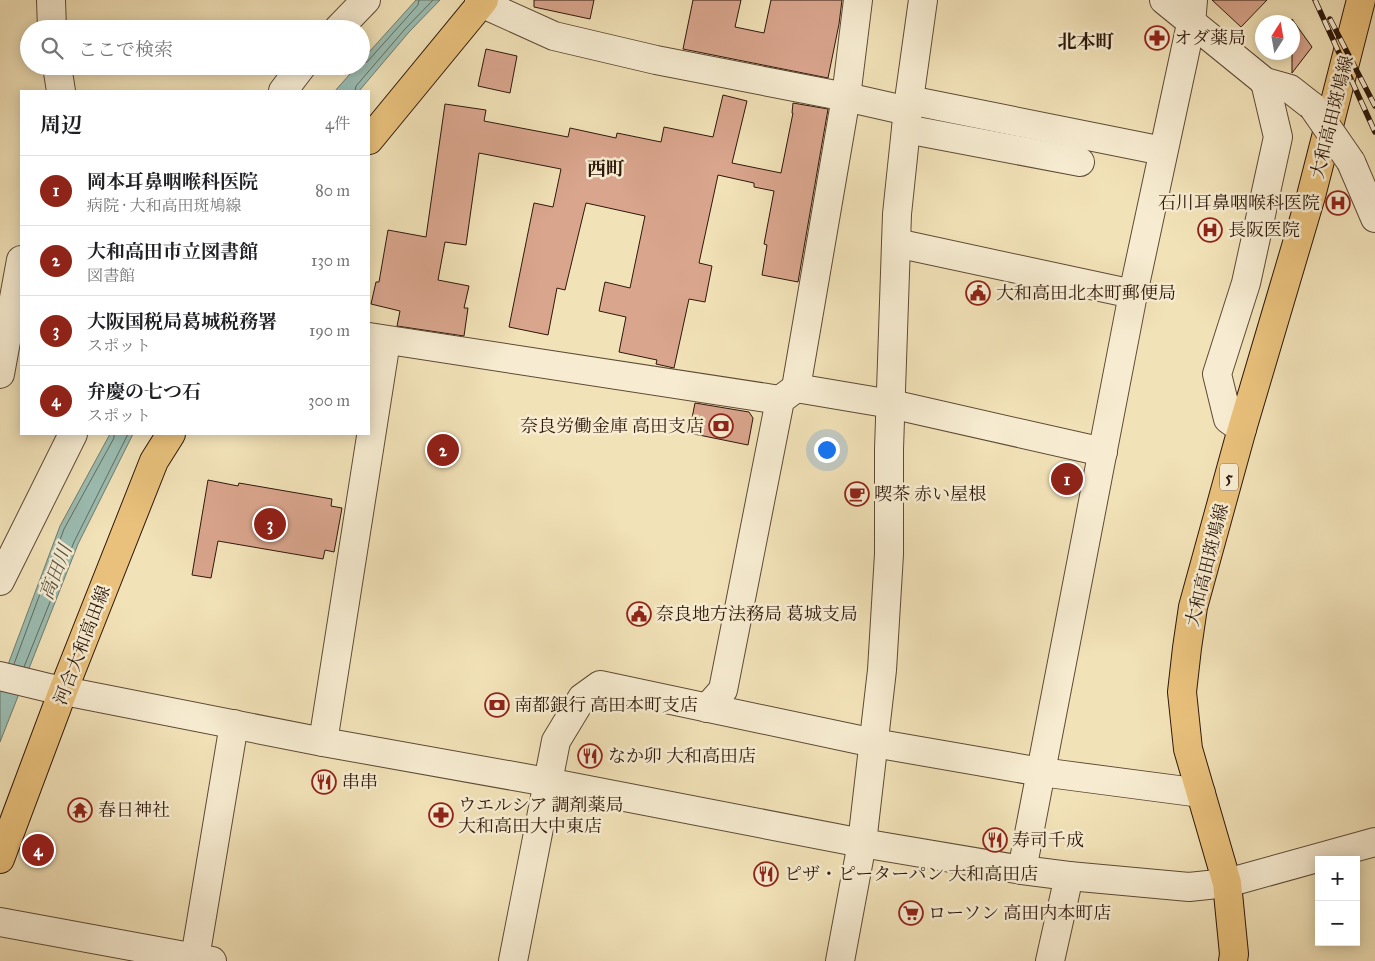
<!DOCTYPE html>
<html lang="ja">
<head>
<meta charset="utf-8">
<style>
	body { margin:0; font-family:"IM FELL Great Primer","Noto Serif JP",serif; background:#f6f6f6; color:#202124 }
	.controls { position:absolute; right:15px; bottom:15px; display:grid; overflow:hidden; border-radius:0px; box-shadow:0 2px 12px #0003 }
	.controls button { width:45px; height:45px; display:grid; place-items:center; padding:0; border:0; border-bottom:1px solid #e0e0e0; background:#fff; color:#202124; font:25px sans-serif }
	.compass { position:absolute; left:1255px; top:15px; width:45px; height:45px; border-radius:50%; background:#fff; box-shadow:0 2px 12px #0003; rotate:11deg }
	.you { position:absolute; left:826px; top:449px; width:18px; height:18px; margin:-12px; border:4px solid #fff; border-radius:50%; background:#1a73e8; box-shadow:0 0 0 8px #1a73e833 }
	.badge { display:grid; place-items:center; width:32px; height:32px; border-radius:50%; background:#8f2418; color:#fff; font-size:16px; font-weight:700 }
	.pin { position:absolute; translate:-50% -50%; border:2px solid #fff; box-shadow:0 1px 5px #0006 }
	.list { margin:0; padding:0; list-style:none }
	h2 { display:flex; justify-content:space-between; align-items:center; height:65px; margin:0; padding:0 20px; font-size:21px }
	h2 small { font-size:16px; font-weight:400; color:#757577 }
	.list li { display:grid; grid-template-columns:32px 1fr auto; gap:15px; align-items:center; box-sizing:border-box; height:70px; padding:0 20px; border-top:1px solid #e0e0e0 }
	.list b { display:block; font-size:19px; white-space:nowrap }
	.list p { margin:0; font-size:16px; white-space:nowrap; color:#757577 }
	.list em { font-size:16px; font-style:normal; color:#757577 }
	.icon { flex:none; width:28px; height:28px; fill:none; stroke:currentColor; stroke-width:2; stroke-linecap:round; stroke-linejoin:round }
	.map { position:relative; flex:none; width:1375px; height:961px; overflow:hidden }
	.search { position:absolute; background:#fff; box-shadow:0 2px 12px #0003; left:20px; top:20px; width:350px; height:55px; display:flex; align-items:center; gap:12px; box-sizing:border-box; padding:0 18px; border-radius:28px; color:#757577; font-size:19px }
	.panel { position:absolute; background:#fff; box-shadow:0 2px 12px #0003; left:20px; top:90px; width:350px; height:345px; border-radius:0px }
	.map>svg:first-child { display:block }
	.water { fill:#9bbdb2; stroke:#6f7b6f }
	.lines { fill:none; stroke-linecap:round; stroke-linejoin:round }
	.shore { stroke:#646a5e; stroke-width:1 }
	.building { fill:#d9a58d; stroke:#2d180b }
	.minor-casing { stroke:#5e4a36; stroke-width:30 }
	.major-casing { stroke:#2d180b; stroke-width:30 }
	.minor { stroke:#f7ecd1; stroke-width:28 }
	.major { stroke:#e9c17c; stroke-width:28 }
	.rail-casing { stroke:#2d180b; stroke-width:5.5 }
	.rail { stroke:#f7ecd1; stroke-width:4; stroke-dasharray:11; stroke-linecap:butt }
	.minor-bridge-casing { stroke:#5e4a36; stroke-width:30; stroke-linecap:butt }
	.minor-bridge { stroke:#f7ecd1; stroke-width:28 }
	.labels { text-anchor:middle; stroke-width:5; stroke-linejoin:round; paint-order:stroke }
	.shield { fill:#f7ecd1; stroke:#6a5846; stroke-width:1 }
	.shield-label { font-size:16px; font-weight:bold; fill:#2d180b }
	.poi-label { font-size:18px; fill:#2d180b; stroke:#f7ecd1; text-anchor:start }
	.street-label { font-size:18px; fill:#2d180b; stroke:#f7ecd1 }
	.neighbourhood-label { font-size:19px; font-weight:bold; fill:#2d180b; stroke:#f7ecd1 }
	.water-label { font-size:19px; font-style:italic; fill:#545245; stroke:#f7ecd1 }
</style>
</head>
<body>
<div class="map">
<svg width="1375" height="961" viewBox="0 0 1375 961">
	<rect width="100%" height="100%" fill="#f2e2b8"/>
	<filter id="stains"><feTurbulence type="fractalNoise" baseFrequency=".004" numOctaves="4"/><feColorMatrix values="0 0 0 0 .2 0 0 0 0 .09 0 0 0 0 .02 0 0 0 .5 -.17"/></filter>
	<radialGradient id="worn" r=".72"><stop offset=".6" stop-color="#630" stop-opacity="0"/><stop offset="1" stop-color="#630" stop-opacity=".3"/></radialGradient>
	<g class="water">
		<polygon points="416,0 440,0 409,32 359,91 335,91 357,66 361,66 361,61"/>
		<polygon points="110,434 133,434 78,544 0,742 0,686 60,526"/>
	</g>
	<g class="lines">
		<g class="shore">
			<polyline points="361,64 367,62 418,5 419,0"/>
			<polyline points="355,91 356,86 405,29 433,0"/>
			<polyline points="14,664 64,529 114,438 114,434"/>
			<polyline points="24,667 74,542 128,434"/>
		</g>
	</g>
	<g class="building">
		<polygon points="534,0 594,0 590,19 534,7"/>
		<polygon points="693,0 741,0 735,27 764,33 771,0 842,0 839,24 828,78 683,49"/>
		<polygon points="1212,0 1267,0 1241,27"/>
		<polygon points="1292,19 1312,47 1292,73"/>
		<polygon points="486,49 517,56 510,93 478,86"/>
		<polygon points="723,95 747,101 732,163 781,173 793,113 792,113 793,103 828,109 798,282 762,275 767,245 764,244 774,191 754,187 754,183 718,175 699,263 712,266 705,302 689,299 674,368 656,364 657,360 619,352 626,317 599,311 605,282 630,288 645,216 586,203 565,290 557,288 548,335 509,327 534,203 553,207 561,169 479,153 466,245 445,242 438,280 469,286 464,308 468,308 464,336 397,326 400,311 371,304 376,282 379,282 388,230 426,237 445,104 486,110 484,121 568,137 570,128 616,138 617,133 661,142 664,127 713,137"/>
		<polygon points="695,403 749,412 753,418 748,445 689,433"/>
		<polygon points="208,480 238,486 239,483 332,499 331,506 342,508 334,552 325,550 323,559 218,541 211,578 192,575"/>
	</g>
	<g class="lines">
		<g class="minor-casing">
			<g id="minor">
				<polyline points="51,0 52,29"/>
				<polyline points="479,0 481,3 554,36 656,60 846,97 908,111"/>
				<polyline points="1164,0 1265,82 1290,89 1313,107"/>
				<polyline points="338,29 366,0"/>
				<polyline points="57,66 61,91"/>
				<polyline points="283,91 302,66"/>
				<polyline points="909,100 1163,151"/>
				<polyline points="906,129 1080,162"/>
				<polyline points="1351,162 1375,218"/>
				<polyline points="896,243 1133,294"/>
				<polyline points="369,337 780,400"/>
				<polyline points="0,374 21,260"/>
				<polyline points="796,388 846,97 858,0"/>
				<polyline points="1242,429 1228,419 1217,374 1246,283 1278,137 1265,82"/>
				<polyline points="0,581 73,434"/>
				<polyline points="0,676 49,688 323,742 547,782 862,843 1022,870 1069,876 1189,887 1227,883 1375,842"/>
				<polyline points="707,708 723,690 780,400 796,388 891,404 1103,452"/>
				<polyline points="323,742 386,341"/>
				<polyline points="1022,870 1133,294 1191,24 1193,0"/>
				<polyline points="0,922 212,961"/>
				<polyline points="195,958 234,724"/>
				<polyline points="513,961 556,741 582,698 600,685 874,743 1041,772 1201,793"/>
				<polyline points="840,961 862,843 882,670 889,554 889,449 897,214 909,100 923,0"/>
				<polyline points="1050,961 1069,876"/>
			</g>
		</g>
		<g class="major-casing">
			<g id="major">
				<polyline points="369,140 484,0"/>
				<polyline points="0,859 63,691 154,461 171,434"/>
				<polyline points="1233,961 1234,954 1227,883 1188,749 1182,692 1187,648 1193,607 1242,429 1311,196 1361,0"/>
			</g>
		</g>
		<use href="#minor" class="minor"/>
		<use href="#major" class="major"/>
		<g class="rail-casing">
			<g id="rail">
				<polyline points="1315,0 1375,132"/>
				<polyline points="1330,19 1375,106"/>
			</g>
		</g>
		<use href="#rail" class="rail"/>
		<g class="minor-bridge-casing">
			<polyline id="minor-bridge" points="1313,107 1351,162"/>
		</g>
		<use href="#minor-bridge" class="minor-bridge"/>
	</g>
	<defs>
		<g id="pharmacy-ring" transform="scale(1.25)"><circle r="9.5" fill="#f7ecd1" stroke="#8f2418" stroke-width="1.5"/><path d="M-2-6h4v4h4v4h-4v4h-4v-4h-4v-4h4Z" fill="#8f2418"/></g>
		<g id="hospital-ring" transform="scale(1.25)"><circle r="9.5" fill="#f7ecd1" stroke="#8f2418" stroke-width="1.5"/><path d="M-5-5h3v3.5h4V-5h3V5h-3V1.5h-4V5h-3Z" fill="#8f2418"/></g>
		<g id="civic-ring" transform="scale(1.25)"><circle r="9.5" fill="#f7ecd1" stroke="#8f2418" stroke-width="1.5"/><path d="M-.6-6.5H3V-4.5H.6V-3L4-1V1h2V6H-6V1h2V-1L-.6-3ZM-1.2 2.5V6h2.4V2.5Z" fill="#8f2418"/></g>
		<g id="bank-ring" transform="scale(1.25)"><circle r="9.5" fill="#f7ecd1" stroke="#8f2418" stroke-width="1.5"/><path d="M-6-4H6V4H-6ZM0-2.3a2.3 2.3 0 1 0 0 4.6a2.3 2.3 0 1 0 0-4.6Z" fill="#8f2418"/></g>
		<g id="cafe-ring" transform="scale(1.25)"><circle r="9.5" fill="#f7ecd1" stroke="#8f2418" stroke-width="1.5"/><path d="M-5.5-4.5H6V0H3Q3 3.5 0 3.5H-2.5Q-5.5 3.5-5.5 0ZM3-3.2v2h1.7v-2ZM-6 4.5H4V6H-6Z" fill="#8f2418"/></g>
		<g id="restaurant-ring" transform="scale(1.25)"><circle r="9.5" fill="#f7ecd1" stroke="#8f2418" stroke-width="1.5"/><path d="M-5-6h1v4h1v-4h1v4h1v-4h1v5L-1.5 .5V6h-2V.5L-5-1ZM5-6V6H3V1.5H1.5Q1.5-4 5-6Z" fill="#8f2418"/></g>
		<g id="temple-ring" transform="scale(1.25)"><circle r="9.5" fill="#f7ecd1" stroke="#8f2418" stroke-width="1.5"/><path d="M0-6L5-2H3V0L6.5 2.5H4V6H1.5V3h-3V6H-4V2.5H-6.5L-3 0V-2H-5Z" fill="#8f2418"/></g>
		<g id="supermarket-ring" transform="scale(1.25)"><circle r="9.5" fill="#f7ecd1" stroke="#8f2418" stroke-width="1.5"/><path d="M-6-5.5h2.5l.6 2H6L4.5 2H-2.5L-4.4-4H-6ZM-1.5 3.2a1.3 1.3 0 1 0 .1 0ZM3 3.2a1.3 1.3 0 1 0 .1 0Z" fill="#8f2418"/></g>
	</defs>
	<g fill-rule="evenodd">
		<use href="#pharmacy-ring" x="1157" y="38"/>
		<use href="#hospital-ring" x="1338" y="203"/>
		<use href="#hospital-ring" x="1210" y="230"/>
		<use href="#civic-ring" x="978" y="293"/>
		<use href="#bank-ring" x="721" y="426"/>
		<use href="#cafe-ring" x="857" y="494"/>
		<use href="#civic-ring" x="639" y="614"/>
		<use href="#bank-ring" x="497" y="705"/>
		<use href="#restaurant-ring" x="590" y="756"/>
		<use href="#restaurant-ring" x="324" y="782"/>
		<use href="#temple-ring" x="80" y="810"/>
		<use href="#pharmacy-ring" x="441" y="815"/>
		<use href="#restaurant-ring" x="995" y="840"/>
		<use href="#restaurant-ring" x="766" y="874"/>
		<use href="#supermarket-ring" x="911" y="913"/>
	</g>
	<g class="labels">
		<rect class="shield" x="1220" y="463.5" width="18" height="27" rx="4"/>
		<g class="shield-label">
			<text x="1229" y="483">5</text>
		</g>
		<g class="poi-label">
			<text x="1174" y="44">オダ薬局</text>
			<text x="1320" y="209" text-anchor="end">石川耳鼻咽喉科医院</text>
			<text x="1228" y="236">長阪医院</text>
			<text x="996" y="299">大和高田北本町郵便局</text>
			<text x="704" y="432" text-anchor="end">奈良労働金庫 高田支店</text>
			<text x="874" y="500">喫茶 赤い屋根</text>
			<text x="656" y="620">奈良地方法務局 葛城支局</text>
			<text x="514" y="711">南都銀行 高田本町支店</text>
			<text x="608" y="762">なか卯 大和高田店</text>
			<text x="342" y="788">串串</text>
			<text x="458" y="811">ウエルシア 調剤薬局<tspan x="458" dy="21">大和高田大中東店</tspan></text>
			<text x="98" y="816">春日神社</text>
			<text x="1012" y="846">寿司千成</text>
			<text x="784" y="880">ピザ・ピーターパン 大和高田店</text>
			<text x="928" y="919">ローソン 高田内本町店</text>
		</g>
		<g class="street-label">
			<text transform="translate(1332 117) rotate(-76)" y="6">大和高田斑鳩線</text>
			<text transform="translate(1207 565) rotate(-76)" y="6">大和高田斑鳩線</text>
			<text transform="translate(82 645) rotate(-69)" y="6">河合大和高田線</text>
		</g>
		<g class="neighbourhood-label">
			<text x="1086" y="48">北本町</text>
			<text x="606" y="175">西町</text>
		</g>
		<g class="water-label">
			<text transform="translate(55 572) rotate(-69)" y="7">高田川</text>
		</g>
	</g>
	<rect width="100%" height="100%" filter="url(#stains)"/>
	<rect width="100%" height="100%" fill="url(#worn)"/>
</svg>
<div class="controls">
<button>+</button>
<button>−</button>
</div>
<svg class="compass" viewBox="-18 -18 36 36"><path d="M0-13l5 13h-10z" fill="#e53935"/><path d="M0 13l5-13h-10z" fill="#757577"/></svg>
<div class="you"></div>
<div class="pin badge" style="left:1067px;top:479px">1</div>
<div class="pin badge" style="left:443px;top:450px">2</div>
<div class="pin badge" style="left:270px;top:524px">3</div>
<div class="pin badge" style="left:38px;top:850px">4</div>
<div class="search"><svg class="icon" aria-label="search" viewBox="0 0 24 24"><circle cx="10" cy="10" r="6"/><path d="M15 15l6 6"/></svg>ここで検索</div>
<section class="panel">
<h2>周辺<small>4件</small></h2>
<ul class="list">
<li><span class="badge">1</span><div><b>岡本耳鼻咽喉科医院</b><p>病院 · 大和高田斑鳩線</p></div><em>80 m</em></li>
<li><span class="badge">2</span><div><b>大和高田市立図書館</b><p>図書館</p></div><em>130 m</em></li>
<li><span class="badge">3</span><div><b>大阪国税局葛城税務署</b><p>スポット</p></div><em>190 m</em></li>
<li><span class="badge">4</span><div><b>弁慶の七つ石</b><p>スポット</p></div><em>300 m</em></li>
</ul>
</section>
</div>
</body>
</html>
